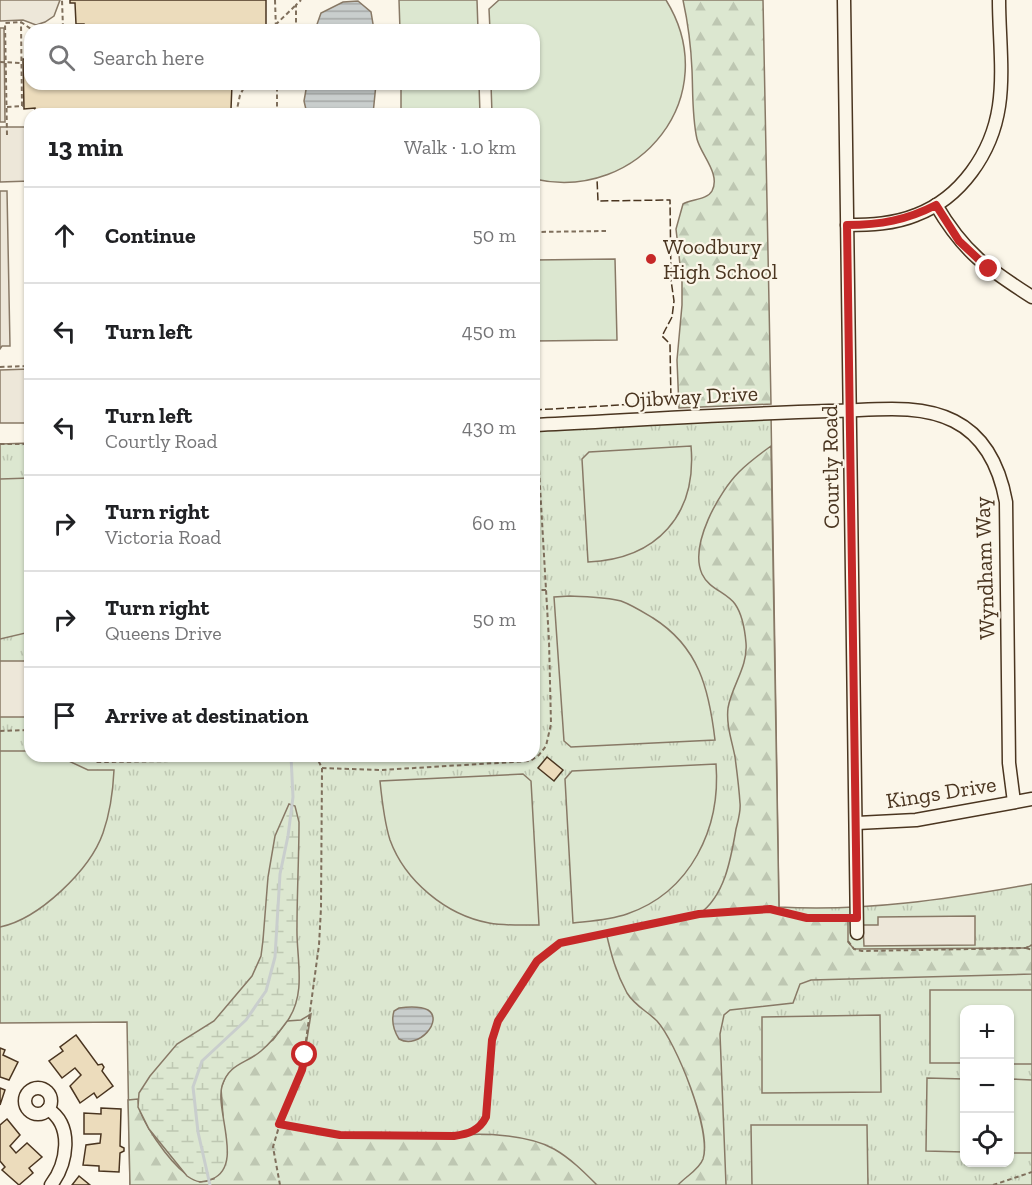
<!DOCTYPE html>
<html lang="en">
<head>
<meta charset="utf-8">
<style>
	body { margin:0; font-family:"Zilla Slab",serif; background:#f2f2f2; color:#202124 }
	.controls { position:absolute; right:18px; bottom:18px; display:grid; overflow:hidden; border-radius:12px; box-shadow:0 2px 4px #0004 }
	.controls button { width:54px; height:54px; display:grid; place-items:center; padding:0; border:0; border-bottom:2px solid #e0e0e0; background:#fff; color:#202124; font:30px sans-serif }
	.stop { position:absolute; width:18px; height:18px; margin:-14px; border:4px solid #c62828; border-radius:50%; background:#fff }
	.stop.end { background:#c62828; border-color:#fff; box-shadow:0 2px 6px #0008 }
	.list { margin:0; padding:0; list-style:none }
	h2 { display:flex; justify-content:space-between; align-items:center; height:78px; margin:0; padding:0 24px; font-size:26px }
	h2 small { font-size:20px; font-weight:400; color:#757577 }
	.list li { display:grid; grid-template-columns:39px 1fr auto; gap:18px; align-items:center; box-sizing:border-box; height:96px; padding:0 24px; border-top:2px solid #e0e0e0 }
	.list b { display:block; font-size:22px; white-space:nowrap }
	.list p { margin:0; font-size:20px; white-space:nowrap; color:#757577 }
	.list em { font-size:20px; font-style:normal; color:#757577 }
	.icon { flex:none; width:33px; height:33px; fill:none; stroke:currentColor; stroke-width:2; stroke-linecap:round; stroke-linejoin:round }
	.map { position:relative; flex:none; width:1032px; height:1185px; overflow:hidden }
	.search { position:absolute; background:#fff; box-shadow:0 2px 4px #0004; left:24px; top:24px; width:516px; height:66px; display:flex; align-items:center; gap:15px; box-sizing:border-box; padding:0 21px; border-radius:18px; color:#757577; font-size:22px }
	.panel { position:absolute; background:#fff; box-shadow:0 2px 4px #0004; left:24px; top:108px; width:516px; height:654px; border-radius:18px }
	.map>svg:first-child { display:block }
	.grass { fill:url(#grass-tufts); stroke:#887966; stroke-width:1.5; fill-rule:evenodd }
	.forest { fill:url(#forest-firs); stroke:#887966; stroke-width:1.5 }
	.wetland { fill:url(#wetland-marsh); stroke:#887966; stroke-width:1.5 }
	.pitch { fill:#dce7d0; stroke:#887966; stroke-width:1.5 }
	.parking { fill:#ede7d9; stroke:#887966; stroke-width:1.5 }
	.water { fill:url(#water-rules); stroke:#887966; stroke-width:1.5 }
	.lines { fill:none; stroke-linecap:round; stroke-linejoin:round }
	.stream { stroke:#c9cecd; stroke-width:3 }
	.building { fill:#ecdcbc; stroke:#4a3520; stroke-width:1.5 }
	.minor-casing { stroke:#4a3520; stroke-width:15 }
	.path { stroke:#7f6f5c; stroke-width:2; stroke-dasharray:4.5 3; stroke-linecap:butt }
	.minor { stroke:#fbf6e9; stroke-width:12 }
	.fence { stroke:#4a3520; stroke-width:1.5; stroke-dasharray:8 3; stroke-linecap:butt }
	.route { stroke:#c62828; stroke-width:8 }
	.poi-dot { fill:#c62828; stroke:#fbf6e9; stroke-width:2 }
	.labels { text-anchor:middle; stroke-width:4.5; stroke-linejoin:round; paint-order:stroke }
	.poi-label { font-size:22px; fill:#4a3520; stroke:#fbf6e9; text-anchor:start }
	.street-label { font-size:22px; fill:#4a3520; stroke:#fbf6e9 }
</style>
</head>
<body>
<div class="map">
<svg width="1032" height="1185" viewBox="0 0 1032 1185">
	<defs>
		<pattern id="grass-tufts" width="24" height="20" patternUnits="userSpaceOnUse" patternTransform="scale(1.5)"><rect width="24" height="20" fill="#dce7d0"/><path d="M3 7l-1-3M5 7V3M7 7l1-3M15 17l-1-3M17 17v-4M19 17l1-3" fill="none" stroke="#bec7b2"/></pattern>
		<pattern id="forest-firs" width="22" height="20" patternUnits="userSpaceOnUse" patternTransform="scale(1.5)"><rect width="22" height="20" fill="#dce7d0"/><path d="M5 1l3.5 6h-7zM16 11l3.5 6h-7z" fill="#bec7b2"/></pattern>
		<pattern id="wetland-marsh" width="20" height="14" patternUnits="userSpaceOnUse" patternTransform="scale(1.5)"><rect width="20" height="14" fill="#dce7d0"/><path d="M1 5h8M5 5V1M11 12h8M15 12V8" fill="none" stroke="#bec7b2"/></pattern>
		<pattern id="water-rules" width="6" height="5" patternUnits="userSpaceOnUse" patternTransform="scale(1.5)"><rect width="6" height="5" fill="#c9cecd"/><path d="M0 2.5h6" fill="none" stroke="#a5a8a6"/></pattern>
	</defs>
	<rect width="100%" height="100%" fill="#fbf6e9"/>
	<path class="grass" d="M771,413L779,907C863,912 949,899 1032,884V1185H130L127,1022L0,1023V444L30,443V756H534V425ZM964,1010H1010V1162H964Z"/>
	<g class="forest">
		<path d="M683,0H763L771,404L679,408L677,360L682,305V282L676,229L683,204C691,199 707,200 712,191C721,174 701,155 697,139C692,117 693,93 692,70C691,46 688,23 683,0Z"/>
		<path d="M771,446L779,910L807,918H848V942L854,949L1026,948L1032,945V974L811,980L800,984L793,1003L730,1010L724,1015L720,1034L726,1185H678C686,1176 699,1170 703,1159C712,1131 676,1042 657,1021C647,1011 635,1006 627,993C616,973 611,954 606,932L699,914C725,896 731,858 736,829C738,821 741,811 740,803C739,788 737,772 735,757C732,741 726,725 728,708C732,685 748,667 746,643C745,631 742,614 735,604C726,592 709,589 702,574C689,545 719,492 739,472C749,462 760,454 771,446Z"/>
		<path d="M311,1014L302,1070L280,1124L340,1135L454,1136C482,1132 529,1135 554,1149C570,1158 584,1172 597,1185H130L128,1100L138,1099C138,1120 170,1162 187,1175C190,1178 196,1180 200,1182L214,1179L223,1116L221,1088L225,1078L230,1069L273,1040L287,1021L301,1020Z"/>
	</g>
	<path class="wetland" d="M289,804L295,806L299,822C299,857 297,892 297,927C296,957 307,992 288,1020C280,1031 272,1042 261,1051C246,1064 229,1063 222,1086C215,1111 244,1166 212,1179C202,1184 196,1182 187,1176L149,1129L138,1107L139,1093L150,1076L177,1044L214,1021L252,976L261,956L263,940L268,877L275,836Z"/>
	<g class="pitch">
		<polygon points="399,0 477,0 478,30 400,30"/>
		<path d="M499,0H666C725,95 640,203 534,179V114H492L491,84H534V30H490L489,9Z"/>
		<polygon points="401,84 479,84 480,114 401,114"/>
		<polygon points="615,259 617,340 534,341 534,260"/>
		<path d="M691,446C697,515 657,559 588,562L582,459L589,452Z"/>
		<polygon points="30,478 30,632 0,639 0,479"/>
		<path d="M570,596C587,597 605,597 621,601C632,605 643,612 653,618C699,647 709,689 715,740L571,747L564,741L554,597Z"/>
		<path d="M0,751H30V756H58L88,770H114C113,792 110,813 103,833C90,870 39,919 0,927Z"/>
		<path d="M716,764C721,828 691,892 627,914C610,920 591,921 573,923L565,779L572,771Z"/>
		<path d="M523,774L531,781L539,925C522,925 506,926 489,923C446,915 405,881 390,840C384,821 382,801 380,781Z"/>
		<polygon points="930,990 1032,990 1032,1064 1010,1064 1010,1010 964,1010 964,1063 930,1063"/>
		<polygon points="880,1015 881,1092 762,1093 762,1017"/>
		<polygon points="927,1078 964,1079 964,1152 926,1151"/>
		<polygon points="1010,1079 1032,1080 1032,1153 1010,1153"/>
		<polygon points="751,1125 867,1125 868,1185 752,1185"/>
	</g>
	<g class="parking">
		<polygon points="0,0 60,0 54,16 45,22 36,25 23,20 0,21"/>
		<polygon points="0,28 4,28 5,122 0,122"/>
		<polygon points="0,127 30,127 30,181 0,182"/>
		<polygon points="0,191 7,191 10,346 2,346 0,349"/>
		<polygon points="30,369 30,423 0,423 0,370"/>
		<rect x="0" y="661" width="30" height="56"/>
		<polygon points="975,916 975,945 864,946 863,925 878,925 878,917"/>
	</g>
	<g class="water">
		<polygon points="358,1 371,12 374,30 315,30 321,13 343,2"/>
		<polygon points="307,84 376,84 373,114 307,114 304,101"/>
		<path d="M399,1008C407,1007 420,1006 428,1010C444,1020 419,1050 399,1039C394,1031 391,1021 394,1011Z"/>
	</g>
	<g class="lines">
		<polyline class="stream" points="210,1185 198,1132 193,1087 202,1061 246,1020 266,991 275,957 280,874 288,836 293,797 291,756"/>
	</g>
	<g class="building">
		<polygon points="70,0 266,0 266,28 256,28 256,30 84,30 84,24 76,24 75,3 70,3"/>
		<polygon points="23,59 30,59 30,84 232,84 231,109 229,111 220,111 220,114 35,114 35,108 24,109"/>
		<polygon points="26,181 30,181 30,246 27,246"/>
		<polygon points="547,757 563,770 554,781 538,768"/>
		<polygon points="76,1035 98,1065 102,1064 104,1067 102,1071 113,1086 97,1098 94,1093 80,1103 70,1086 81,1075 75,1068 62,1078 49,1061 63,1051 60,1047"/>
		<polygon points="0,1048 5,1050 3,1055 18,1062 9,1080 0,1077"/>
		<polygon points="0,1088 5,1090 0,1105"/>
		<polygon points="101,1108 121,1109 120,1146 124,1148 124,1151 120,1153 119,1172 99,1171 99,1166 83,1165 86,1145 100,1143 101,1134 84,1134 84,1113 101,1114"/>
		<polygon points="7,1119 20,1135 10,1146 16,1153 27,1143 42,1157 29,1168 33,1173 19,1185 2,1170 5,1167 0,1161 0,1125"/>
		<polygon points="79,1176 90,1185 72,1185"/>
	</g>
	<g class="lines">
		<g class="minor-casing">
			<g id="minor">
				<polyline points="844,0 857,933"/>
				<path d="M936,205C964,253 987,268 1032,297"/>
				<path d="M847,225C870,225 894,224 916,215C961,198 992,153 999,106C1004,72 999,35 999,0"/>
				<path d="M534,425C632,420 730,414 829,411C869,411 917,402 954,421C986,437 1000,469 1006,502L1009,763L1014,802"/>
				<polyline points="857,823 916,820 1032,799"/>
				<circle cx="38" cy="1101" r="13"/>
				<path d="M48,1109C74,1126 67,1164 51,1185"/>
			</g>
		</g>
		<g class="path">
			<polyline points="275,0 276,30"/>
			<polyline points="270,30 296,5"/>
			<polyline points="296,30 296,5 301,0"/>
			<polyline points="0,62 21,63"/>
			<polyline points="7,107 22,106 21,22"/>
			<polyline points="236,114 240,95 246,84"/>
			<polyline points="277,114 277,84"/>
			<polyline points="7,135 5,23 21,22 31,29 63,28 62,0"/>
			<polyline points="534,232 606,231"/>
			<polyline points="0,367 30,366"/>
			<polyline points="0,444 30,444"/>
			<polyline points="534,590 546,590"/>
			<polyline points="0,731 30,730"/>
			<polyline points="83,756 97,762 107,762 174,761 187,756"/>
			<polyline points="322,768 381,770 530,761 539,755 546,746 551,724 549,641 537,435"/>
			<polyline points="848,941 854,949 862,951 1026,948 1032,945"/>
			<polyline points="1026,948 1032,950"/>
			<path d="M279,1124L340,1135L454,1136C468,1134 479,1130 486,1117L494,1031L498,1021L537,961L542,955L560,943L699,914L770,909L807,918H847"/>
			<polyline points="280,1185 273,1147 285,1106 302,1070 319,945 321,908 322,768 316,756"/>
			<polyline points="993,1185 1032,1172"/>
		</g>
		<use href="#minor" class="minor"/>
		<polyline class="fence" points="534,410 671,402 670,344 662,336 672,317 674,301 671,280 670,200 598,201 597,179"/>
	</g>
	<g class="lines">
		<path class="route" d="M305,1055L302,1070L279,1124L340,1135L454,1136C468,1134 479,1131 486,1117L492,1040L498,1021L537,961L560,943L699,914L770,909L807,918H857L847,225C880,225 907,220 936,205L959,241L989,269"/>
	</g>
	<circle class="poi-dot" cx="651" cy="259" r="6"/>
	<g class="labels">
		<g class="poi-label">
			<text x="663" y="254">Woodbury<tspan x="663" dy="25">High School</tspan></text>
		</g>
		<g class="street-label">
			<text transform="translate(691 396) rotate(-3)" y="8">Ojibway Drive</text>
			<text transform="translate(830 467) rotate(-91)" y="8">Courtly Road</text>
			<text transform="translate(984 568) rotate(-92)" y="8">Wyndham Way</text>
			<text transform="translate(941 792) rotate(-9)" y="8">Kings Drive</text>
		</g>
	</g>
</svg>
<div class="controls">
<button>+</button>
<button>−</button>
<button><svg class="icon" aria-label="locate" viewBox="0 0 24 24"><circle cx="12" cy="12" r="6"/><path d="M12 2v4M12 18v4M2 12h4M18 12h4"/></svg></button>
</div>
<div class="stop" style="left:305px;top:1055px"></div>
<div class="stop end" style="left:989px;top:269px"></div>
<div class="search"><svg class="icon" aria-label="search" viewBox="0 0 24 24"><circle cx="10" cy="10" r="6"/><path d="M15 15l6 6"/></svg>Search here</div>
<section class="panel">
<h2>13 min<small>Walk · 1.0 km</small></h2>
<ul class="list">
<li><svg class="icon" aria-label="ahead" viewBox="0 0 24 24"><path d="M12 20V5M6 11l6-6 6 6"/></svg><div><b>Continue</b></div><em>50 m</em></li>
<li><svg class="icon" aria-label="left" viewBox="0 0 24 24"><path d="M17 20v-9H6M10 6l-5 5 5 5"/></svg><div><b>Turn left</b></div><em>450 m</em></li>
<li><svg class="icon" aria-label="left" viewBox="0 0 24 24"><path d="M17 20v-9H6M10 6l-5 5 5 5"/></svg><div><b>Turn left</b><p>Courtly Road</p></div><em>430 m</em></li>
<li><svg class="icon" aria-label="right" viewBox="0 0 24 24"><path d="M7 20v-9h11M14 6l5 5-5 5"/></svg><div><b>Turn right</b><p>Victoria Road</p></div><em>60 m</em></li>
<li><svg class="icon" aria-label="right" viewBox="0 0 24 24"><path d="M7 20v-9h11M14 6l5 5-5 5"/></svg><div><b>Turn right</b><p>Queens Drive</p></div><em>50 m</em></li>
<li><svg class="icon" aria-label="arrive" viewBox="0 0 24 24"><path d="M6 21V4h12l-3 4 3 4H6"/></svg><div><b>Arrive at destination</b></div></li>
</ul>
</section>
</div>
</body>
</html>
